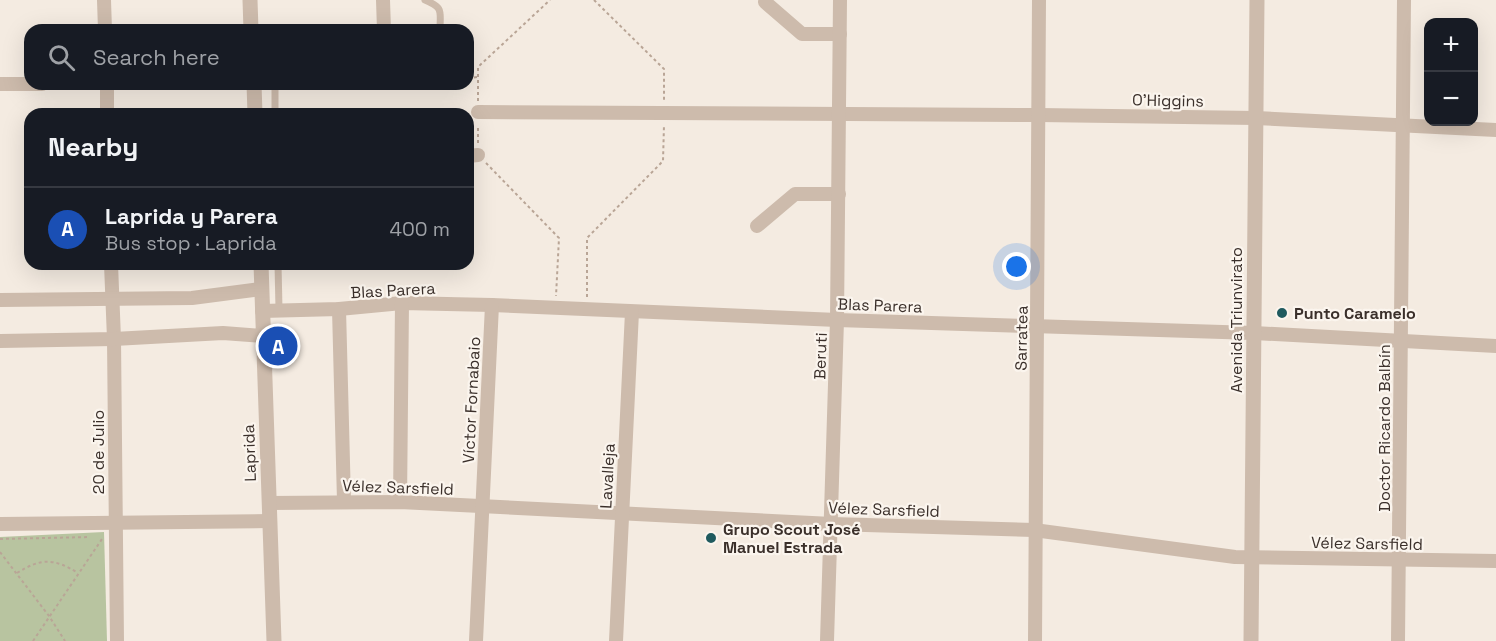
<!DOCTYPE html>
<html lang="en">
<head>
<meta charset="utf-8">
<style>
	body { margin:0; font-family:"Space Grotesk",sans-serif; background:#242831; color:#f1f3f6 }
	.controls { position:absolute; right:18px; top:18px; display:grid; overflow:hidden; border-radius:12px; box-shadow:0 6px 24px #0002 }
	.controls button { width:54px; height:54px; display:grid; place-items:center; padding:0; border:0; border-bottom:2px solid #363941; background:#171b24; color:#f1f3f6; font:30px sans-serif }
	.you { position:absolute; left:1017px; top:267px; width:21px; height:21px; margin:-15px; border:4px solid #fff; border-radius:50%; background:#1a73e8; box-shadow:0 0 0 9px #1a73e833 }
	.badge { display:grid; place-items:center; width:39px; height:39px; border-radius:50%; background:#8c9099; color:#fff; font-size:20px; font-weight:700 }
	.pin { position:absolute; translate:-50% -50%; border:3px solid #fff; box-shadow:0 2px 6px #0006 }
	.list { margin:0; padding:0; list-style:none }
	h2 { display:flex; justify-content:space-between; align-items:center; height:78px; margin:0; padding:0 24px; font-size:26px }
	h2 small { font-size:20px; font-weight:400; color:#9ea1a6 }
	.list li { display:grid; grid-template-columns:39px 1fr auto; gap:18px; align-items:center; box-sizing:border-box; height:84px; padding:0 24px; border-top:2px solid #363941 }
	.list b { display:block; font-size:22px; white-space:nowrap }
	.list p { margin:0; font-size:20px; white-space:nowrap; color:#9ea1a6 }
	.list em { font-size:20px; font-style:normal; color:#9ea1a6 }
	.icon { flex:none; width:33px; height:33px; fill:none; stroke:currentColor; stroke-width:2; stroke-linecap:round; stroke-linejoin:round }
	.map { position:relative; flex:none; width:1496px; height:641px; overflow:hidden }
	.search { position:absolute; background:#171b24; box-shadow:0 6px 24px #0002; left:24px; top:24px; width:450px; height:66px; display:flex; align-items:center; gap:15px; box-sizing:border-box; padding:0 21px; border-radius:18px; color:#9ea1a6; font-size:22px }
	.panel { position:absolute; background:#171b24; box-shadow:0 6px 24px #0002; left:24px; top:108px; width:450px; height:162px; border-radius:18px }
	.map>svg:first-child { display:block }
	.green { fill:#b8c4a0 }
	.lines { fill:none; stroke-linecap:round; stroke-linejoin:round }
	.path { stroke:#b9a596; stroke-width:2; stroke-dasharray:3 3; stroke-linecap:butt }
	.service { stroke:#cdbbac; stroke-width:7 }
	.minor { stroke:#cdbbac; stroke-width:14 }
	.tertiary { stroke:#cdbbac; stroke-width:15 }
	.poi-dot { fill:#1f5a5e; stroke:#fbf5ee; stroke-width:2 }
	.labels { text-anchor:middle; stroke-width:4.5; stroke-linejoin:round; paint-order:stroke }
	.street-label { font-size:16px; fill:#3b302b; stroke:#fbf5ee }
	.poi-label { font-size:16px; font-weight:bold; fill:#3b302b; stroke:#fbf5ee; text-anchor:start }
</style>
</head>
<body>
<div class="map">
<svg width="1496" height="641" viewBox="0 0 1496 641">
	<rect width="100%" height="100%" fill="#f4ebe1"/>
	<polygon class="green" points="104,532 107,641 0,641 0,537"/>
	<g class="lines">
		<g class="path">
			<polyline points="594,0 664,69 664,101"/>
			<polyline points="468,78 478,77"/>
			<polyline points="478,101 478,67 550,0"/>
			<polyline points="478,143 478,125"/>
			<polyline points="486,163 559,238 556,296"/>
			<polyline points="587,297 587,238 663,161 664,125"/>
			<polyline points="0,539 90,537"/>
			<polyline points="0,552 49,616 65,641"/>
			<path d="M17,573C41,558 54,558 78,573"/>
			<polyline points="33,641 102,539"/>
		</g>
		<g class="service">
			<path d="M425,0C444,8 440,11 440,30"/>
			<polyline points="275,114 275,84"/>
			<polyline points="278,264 279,309"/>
		</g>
		<g class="minor">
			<polyline points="104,0 105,30"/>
			<polyline points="383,0 384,30"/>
			<polyline points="765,2 802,34 840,34"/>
			<polyline points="0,84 42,84"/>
			<polyline points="107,84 107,114"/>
			<polyline points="478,112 1039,115 1256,118 1496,130"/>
			<polyline points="468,156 478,155"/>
			<polyline points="757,226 795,194 839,194"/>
			<polyline points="111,264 114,339 117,641"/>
			<polyline points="0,300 192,298 261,289"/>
			<polyline points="339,309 344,501"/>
			<polyline points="262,311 339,309 402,303 492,305 837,320 1254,333 1496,346"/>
			<polyline points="0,341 114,339 223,333 263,336"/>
			<polyline points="400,502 402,303"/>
			<polyline points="269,503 400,502 832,524 1034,530 1235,557 1496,561"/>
			<polyline points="0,524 270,521"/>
			<polyline points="476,641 492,305"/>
			<polyline points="616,641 632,312"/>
			<polyline points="827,641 837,320 840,0"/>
			<polyline points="1035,641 1039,0"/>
			<polyline points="1398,641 1404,0"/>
		</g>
		<g class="tertiary">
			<polyline points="250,0 251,30"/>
			<polyline points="254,84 255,114"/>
			<polyline points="261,264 274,641"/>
			<polyline points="1251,641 1257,0"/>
		</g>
	</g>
	<g class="poi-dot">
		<circle cx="1282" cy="313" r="6"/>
		<circle cx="711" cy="538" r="6"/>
	</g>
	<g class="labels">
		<g class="street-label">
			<text transform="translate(1168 100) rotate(1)" y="6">O'Higgins</text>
			<text transform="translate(393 290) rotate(-3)" y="6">Blas Parera</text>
			<text transform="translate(880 305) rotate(2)" y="6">Blas Parera</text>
			<text transform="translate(1236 320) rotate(-90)" y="6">Avenida Triunvirato</text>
			<text transform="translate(1021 338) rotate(-89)" y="6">Sarratea</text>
			<text transform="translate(820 356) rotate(-88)" y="6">Beruti</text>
			<text transform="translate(471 400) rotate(-87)" y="6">Víctor Fornabaio</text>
			<text transform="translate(1384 428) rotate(-90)" y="6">Doctor Ricardo Balbín</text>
			<text transform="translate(98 452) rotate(-90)" y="6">20 de Julio</text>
			<text transform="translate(249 453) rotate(-92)" y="6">Laprida</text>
			<text transform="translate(607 476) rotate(-87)" y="6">Lavalleja</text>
			<text transform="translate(398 487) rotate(2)" y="6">Vélez Sarsfield</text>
			<text transform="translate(884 509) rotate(2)" y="6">Vélez Sarsfield</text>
			<text transform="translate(1367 543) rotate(1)" y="6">Vélez Sarsfield</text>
		</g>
		<g class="poi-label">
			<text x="1294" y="319">Punto Caramelo</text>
			<text x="723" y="535">Grupo Scout José<tspan x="723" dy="18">Manuel Estrada</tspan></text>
		</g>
	</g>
</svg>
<div class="controls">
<button>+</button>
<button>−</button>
</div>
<div class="you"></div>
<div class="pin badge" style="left:278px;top:346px;background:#1a4fb4">A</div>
<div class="search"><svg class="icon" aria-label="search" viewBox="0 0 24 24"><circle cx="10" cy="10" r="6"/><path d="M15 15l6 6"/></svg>Search here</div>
<section class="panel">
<h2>Nearby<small></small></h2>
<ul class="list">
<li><span class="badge" style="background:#1a4fb4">A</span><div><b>Laprida y Parera</b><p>Bus stop · Laprida</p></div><em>400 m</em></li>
</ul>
</section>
</div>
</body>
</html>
